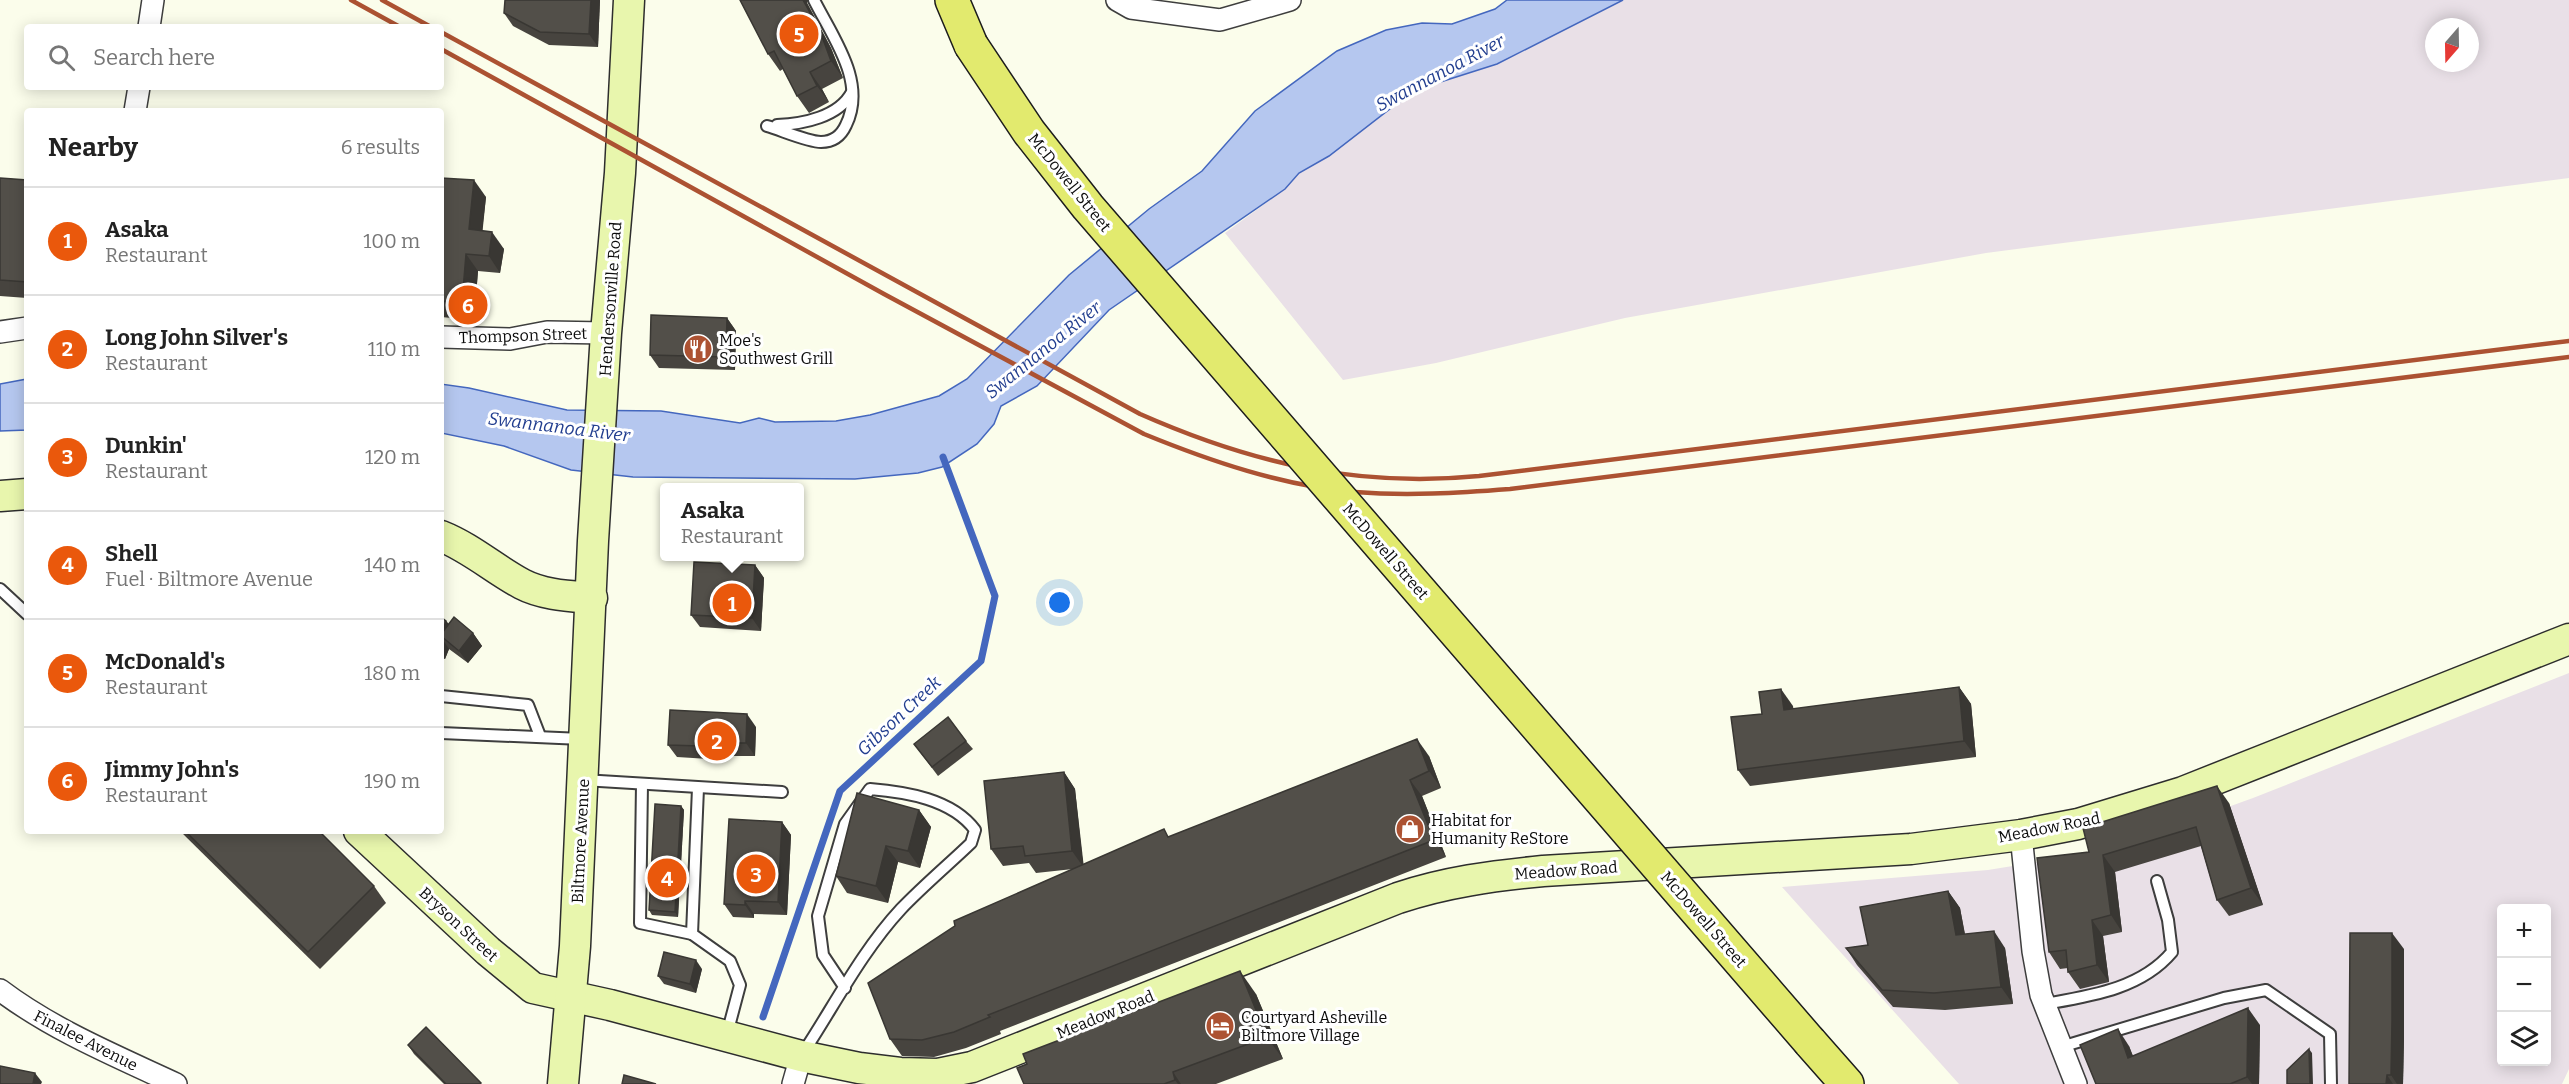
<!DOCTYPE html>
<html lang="en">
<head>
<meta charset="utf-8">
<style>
	body { margin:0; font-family:Bitter,serif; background:#f2f2f2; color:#222 }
	.controls { position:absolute; right:18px; bottom:18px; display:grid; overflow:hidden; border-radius:6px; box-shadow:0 3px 15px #0003 }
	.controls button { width:54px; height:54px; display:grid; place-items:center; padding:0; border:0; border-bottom:2px solid #e0e0e0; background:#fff; color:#222; font:30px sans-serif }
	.compass { position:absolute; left:2425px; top:18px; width:54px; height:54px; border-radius:50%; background:#fff; box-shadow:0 3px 15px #0003; rotate:200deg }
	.you { position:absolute; left:1060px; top:603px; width:21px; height:21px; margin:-15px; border:4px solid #fff; border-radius:50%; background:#1a73e8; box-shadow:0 0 0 9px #1a73e833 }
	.badge { display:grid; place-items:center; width:39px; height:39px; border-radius:50%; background:#ea580c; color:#fff; font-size:20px; font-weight:700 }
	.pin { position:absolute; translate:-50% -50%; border:3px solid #fff; box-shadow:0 2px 6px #0006 }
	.popup { position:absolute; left:660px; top:483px; width:144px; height:78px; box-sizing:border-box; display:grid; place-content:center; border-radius:6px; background:#fff; filter:drop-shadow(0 2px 4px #0005); font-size:20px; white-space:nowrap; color:#767676 }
	.popup b { font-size:22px; color:#222 }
	.popup::after { content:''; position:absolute; left:50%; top:100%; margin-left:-12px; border:12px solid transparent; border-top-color:#fff }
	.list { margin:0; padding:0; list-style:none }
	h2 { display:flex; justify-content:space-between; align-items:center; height:78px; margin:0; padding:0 24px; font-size:26px }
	h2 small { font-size:20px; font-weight:400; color:#767676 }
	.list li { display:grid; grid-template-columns:39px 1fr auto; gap:18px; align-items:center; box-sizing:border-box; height:108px; padding:0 24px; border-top:2px solid #e0e0e0 }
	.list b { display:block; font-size:22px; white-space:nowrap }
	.list p { margin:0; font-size:20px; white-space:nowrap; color:#767676 }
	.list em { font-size:20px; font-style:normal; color:#767676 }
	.icon { flex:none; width:33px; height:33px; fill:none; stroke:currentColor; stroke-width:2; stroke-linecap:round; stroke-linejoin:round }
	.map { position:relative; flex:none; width:2569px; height:1084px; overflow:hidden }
	.search { position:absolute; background:#fff; box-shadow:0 3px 15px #0003; left:24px; top:24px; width:420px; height:66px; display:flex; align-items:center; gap:15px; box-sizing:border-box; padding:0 21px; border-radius:6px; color:#767676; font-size:22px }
	.panel { position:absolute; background:#fff; box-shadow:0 3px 15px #0003; left:24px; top:108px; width:420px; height:726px; border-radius:6px }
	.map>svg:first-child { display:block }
	.industrial { fill:#e9e0e7; fill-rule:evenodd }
	.water { fill:#b5c7ef; stroke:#4467be; stroke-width:1.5 }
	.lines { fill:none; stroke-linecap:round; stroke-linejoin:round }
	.stream { stroke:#4467be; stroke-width:7 }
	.service-casing { stroke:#3e3e3e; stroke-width:14 }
	.minor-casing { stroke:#3e3e3e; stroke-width:24 }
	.secondary-casing { stroke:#2d2d2d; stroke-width:33 }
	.primary-casing { stroke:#1c1c1c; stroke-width:36 }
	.service { stroke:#fff; stroke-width:10 }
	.minor { stroke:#fff; stroke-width:21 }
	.secondary { stroke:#e8f6ad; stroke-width:30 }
	.primary { stroke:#e2ea6e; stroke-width:33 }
	.rail { stroke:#ac5232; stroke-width:4.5 }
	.primary-bridge-casing { stroke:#1c1c1c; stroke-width:36; stroke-linecap:butt }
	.primary-bridge { stroke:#e2ea6e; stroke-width:33 }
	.wall { fill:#47443f }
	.shaded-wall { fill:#393733 }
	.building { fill:#524f49; stroke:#393733; stroke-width:1.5 }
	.labels { text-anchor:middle; stroke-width:6; stroke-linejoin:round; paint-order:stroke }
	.street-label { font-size:16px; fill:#0b0b0b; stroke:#fff }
	.poi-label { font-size:16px; fill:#0b0b0b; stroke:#fff; text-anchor:start }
	.water-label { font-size:18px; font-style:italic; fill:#223e8f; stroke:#fff }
</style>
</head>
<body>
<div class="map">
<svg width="2569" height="1084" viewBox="0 0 2569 1084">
	<rect width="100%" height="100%" fill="#fbfdeb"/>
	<g class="industrial">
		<path d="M1623,0H2569V178L1986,253L1625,318L1436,363L1343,380L1225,233L1285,189L1299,173L1329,156L1399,102L1431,85L1497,64ZM2434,27H2470V63H2434Z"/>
		<path d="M2569,673V1069L2562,1084H1959L1782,887L1988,870L2109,850L2253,798ZM2502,908H2546V1062H2502Z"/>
	</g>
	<g class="water">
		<polygon points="1507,0 1623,0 1497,64 1431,85 1399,102 1329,156 1299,173 1285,189 1109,310 1037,386 1001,406 994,424 977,444 942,467 918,473 855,479 633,477 571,470 504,446 441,433 441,384 469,388 567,410 661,411 740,423 759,418 775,422 836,421 870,415 939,396 967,379 1069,275 1149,209 1202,171 1255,111 1337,51 1386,30 1422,23 1452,24 1495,9"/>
		<polygon points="27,379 27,430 0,431 0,384"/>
	</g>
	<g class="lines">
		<polyline class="stream" points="763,1017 840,791 981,661 995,596 943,457"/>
		<g class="service-casing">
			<g id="service">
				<path d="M777,125C803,124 839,117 852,92"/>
				<path d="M767,126C781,130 808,142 821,142C833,142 841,136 846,125C867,82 833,38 814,0"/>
				<polyline points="0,589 27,614"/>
				<polyline points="441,696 528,705 540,736"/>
				<polyline points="441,733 582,739"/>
				<polyline points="583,780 782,792"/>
				<polyline points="642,784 640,923 692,934 730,961 740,985 727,1034"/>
				<polyline points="692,934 698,788"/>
				<path d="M2045,1004C2090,996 2141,989 2172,952L2168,920L2157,881"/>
				<polyline points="2061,1047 2224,998 2266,990 2330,1034 2331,1084"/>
				<path d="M803,1053C834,1006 862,951 901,909C923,886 948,865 971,843L975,830C952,799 906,792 870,789L845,824L818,916L823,955L845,988"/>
			</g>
		</g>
		<g class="minor-casing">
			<g id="minor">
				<polyline points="1117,0 1131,8 1220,20 1290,0"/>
				<polyline points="149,27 153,0"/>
				<polyline points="135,111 139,87"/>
				<polyline points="0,332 27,328"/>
				<polyline points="441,337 510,339 547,332 606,333"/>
				<polyline points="2021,835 2033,951 2041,995 2076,1084"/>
				<path d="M0,990C53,1030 116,1056 176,1084"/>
				<polyline points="793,1084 801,1056"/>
			</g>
		</g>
		<g class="secondary-casing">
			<g id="secondary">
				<polyline points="0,496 27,494"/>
				<path d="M441,536C471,548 494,569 522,584C543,595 569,596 592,598"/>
				<path d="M359,831L488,951L533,988L610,1005L801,1056L859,1068L900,1073L938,1074L972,1067L1398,898C1446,882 1492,876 1543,871L1911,849L2021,835L2078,824L2183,792L2569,639"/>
				<polyline points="563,1084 575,946 593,541 606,333 620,173 629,0"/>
			</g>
		</g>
		<g class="primary-casing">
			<g id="primary">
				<polyline points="952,0 971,45"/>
				<polyline points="1810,1042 1847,1084"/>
			</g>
		</g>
		<use href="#service" class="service"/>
		<use href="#minor" class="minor"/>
		<use href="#secondary" class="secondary"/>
		<use href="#primary" class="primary"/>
		<g class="rail">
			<polyline points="351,0 400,27"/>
			<polyline points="382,0 431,27"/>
			<path d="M441,32L1140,414C1251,463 1357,488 1479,476L2569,341"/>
			<path d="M441,49L884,294L1144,434C1210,461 1283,486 1355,492C1407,496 1458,493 1510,489L2569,357"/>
		</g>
		<g class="primary-bridge-casing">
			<polyline id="primary-bridge" points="971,45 1029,132 1088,207 1810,1042"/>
		</g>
		<use href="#primary-bridge" class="primary-bridge"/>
	</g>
	<g class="wall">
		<polygon points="600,0 598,47 549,45 513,26 504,13"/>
		<polygon points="740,0 808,0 807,3 831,48 843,78 822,89 829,102 809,113 797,96 783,69 780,71 768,54"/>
		<polygon points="0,178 27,180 27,298 0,296"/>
		<polygon points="441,178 486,197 482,231 504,249 500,273 478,271 474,320 441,317"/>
		<polygon points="727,318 736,331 735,370 659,368 650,355"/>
		<polygon points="755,565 764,578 761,631 700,627 691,615"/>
		<polygon points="441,617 446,621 449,624 473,633 482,646 468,663 449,649 445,659 441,658"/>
		<polygon points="1959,687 1971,704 1976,757 1750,786 1738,770 1762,714 1793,706 1793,709"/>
		<polygon points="756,727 755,756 709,756 709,759 677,757 668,745"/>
		<polygon points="966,741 973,749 938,776 914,744"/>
		<polygon points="1429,756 1441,788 1422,796 1446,857 1000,1031 1001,1034 966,1048 934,1057 902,1056 890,1039 1073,869 1036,873 1029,863 1003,866 991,849 1064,772 1075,789 1083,865"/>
		<polygon points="2229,803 2263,905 2229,916 2217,900 2201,846 2115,872 2122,932 2103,936 2109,982 2080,989 2068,972 2068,968 2060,969 2049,952 2089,852"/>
		<polygon points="681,806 684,810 678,917 652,915 649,910"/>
		<polygon points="919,810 931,827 920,868 898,862 888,903 847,893 836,876"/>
		<polygon points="782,822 791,835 787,915 754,914 754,918 733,917 724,904"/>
		<polygon points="180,831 319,831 374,886 386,903 320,969"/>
		<polygon points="1948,891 1960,908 1965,934 2005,948 2013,1004 1945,1010 1893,1007 1857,965 1846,948 1868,945"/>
		<polygon points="2404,949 2404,1038 2403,1084 2349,1084"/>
		<polygon points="702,969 696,993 664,984 658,976"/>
		<polygon points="1256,994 1283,1059 1216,1084 1024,1084"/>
		<polygon points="2260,1025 2259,1084 2096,1084 2129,1046 2133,1056"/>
		<polygon points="426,1027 481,1084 444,1084 414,1054 408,1045"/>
	</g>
	<g class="shaded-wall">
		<polygon points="591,0 600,0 598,47 589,34"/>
		<polygon points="803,0 808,0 807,3 831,48 843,78 831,61"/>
		<polygon points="810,72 822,89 829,102 817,86"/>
		<polygon points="474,180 486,197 481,246 469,229"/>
		<polygon points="492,232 504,249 500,273 489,256"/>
		<polygon points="466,254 478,271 474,320 462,303"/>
		<polygon points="727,318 736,331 735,370 726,357"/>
		<polygon points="755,565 764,578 761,631 752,618"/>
		<polygon points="446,621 455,633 442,633"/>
		<polygon points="473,633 482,646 468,663 459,651"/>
		<polygon points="441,637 449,649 445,659 441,653"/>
		<polygon points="1959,687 1971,704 1976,757 1964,741"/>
		<polygon points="1781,689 1793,706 1796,727 1784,710"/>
		<polygon points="747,714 756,727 755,756 746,743"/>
		<polygon points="1417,739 1429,756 1441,788 1429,771"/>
		<polygon points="700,743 709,756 709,759 700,746"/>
		<polygon points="1064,772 1075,789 1084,868 1072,851"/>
		<polygon points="1410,780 1422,796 1446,857 1434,840"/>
		<polygon points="2217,786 2229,803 2263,905 2251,888"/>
		<polygon points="681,806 684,810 678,917 675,912"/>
		<polygon points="919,810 931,827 920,868 908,851"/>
		<polygon points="782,822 791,835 787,915 778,902"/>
		<polygon points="886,846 898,862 888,903 876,886"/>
		<polygon points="2103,855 2115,872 2122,932 2111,915"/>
		<polygon points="1948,891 1960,908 1968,952 1956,935"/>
		<polygon points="745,901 754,914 754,918 745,905"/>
		<polygon points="2092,920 2103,936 2109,982 2097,965"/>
		<polygon points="1994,931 2005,948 2013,1004 2001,987"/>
		<polygon points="2392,933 2404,949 2404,1038 2403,1084 2397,1084 2391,1075"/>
		<polygon points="696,960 702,969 696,993 690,984"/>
		<polygon points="1240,971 1256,994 1283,1059 1267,1037"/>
		<polygon points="2248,1008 2260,1025 2259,1084 2252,1084 2247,1077"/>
		<polygon points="2118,1029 2129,1046 2140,1075 2128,1058"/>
		<polygon points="2309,1049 2312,1053 2313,1084 2310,1084"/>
		<polygon points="1173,1072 1181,1084 1178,1084 1175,1080"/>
		<polygon points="35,1073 42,1082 41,1084 33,1084"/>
		<polygon points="2387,1075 2393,1084 2386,1084"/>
	</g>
	<g class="building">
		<polygon points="505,0 591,0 589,34 540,32 504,13"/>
		<polygon points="740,0 803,0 820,31 831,61 810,72 817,86 797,96 774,51 768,54"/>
		<polygon points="0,178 27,180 27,282 0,280"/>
		<polygon points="441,178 474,180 469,229 492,232 489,256 466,254 462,303 441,301"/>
		<polygon points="651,315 727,318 726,357 650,355"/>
		<polygon points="694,562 755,565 752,618 691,615"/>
		<polygon points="441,617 446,621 442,633 454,617 473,633 459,651 441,636"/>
		<polygon points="1959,687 1964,741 1738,770 1731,717 1762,714 1759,692 1781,689 1784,710"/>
		<polygon points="670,710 747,714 746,743 700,743 700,746 668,745"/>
		<polygon points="948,717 966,741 932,767 914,744"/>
		<polygon points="1417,739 1429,771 1410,780 1434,840 988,1015 990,1017 954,1032 922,1040 890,1039 868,983 955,926 954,921 1164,829 1168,837"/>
		<polygon points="1064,772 1072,851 1025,856 1023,846 991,849 984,781"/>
		<polygon points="2217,786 2251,888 2217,900 2196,827 2103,855 2111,915 2092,920 2097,965 2068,972 2066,950 2049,952 2037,858 2089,852 2083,828"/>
		<polygon points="857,793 919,810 908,851 886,846 876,886 836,876"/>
		<polygon points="655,804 681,806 675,912 649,910"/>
		<polygon points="729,819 782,822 778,902 745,901 745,905 724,904"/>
		<polygon points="185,831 319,831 374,886 308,952"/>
		<polygon points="1948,891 1956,935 1994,931 2001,987 1934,993 1882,990 1846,948 1868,945 1860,907"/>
		<polygon points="2350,933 2392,933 2392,1021 2391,1075 2387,1075 2386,1084 2349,1084"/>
		<polygon points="664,952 696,960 690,984 658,976"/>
		<polygon points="1240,971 1267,1037 1173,1072 1175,1080 1164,1084 1024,1084 1017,1068 1027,1064 1023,1054"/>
		<polygon points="2248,1008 2247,1077 2230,1084 2096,1084 2080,1045 2118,1029 2128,1058"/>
		<polygon points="426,1027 481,1083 480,1084 446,1084 408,1045"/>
		<polygon points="2309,1049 2310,1084 2287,1084 2287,1070"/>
		<polygon points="0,1066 35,1073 33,1084 0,1084"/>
		<polygon points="624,1075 656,1084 622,1084"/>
	</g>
	<defs>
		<g id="restaurant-disc" transform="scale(1.5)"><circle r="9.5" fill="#ac5232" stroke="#fff"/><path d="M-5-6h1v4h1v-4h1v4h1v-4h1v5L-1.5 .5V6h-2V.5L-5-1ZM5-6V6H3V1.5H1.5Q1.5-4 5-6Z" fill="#fff"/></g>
		<g id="shop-disc" transform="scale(1.5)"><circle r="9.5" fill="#ac5232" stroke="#fff"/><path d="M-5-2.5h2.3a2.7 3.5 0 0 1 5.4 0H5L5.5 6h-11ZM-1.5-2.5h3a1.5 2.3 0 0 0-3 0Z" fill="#fff"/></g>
		<g id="hotel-disc" transform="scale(1.5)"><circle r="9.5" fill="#ac5232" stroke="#fff"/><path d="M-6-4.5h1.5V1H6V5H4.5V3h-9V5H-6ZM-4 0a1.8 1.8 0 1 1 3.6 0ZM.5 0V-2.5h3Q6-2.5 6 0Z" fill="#fff"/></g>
	</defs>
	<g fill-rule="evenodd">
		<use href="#restaurant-disc" x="698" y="349"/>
		<use href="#shop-disc" x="1410" y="829"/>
		<use href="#hotel-disc" x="1220" y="1026"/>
	</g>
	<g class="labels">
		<g class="street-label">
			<text transform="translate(1070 182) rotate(51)" y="6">McDowell Street</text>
			<text transform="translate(610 299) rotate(-86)" y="6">Hendersonville Road</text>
			<text transform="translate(523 335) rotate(-2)" y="6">Thompson Street</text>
			<text transform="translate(1386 551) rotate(49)" y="6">McDowell Street</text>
			<text transform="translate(2049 827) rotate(-11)" y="6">Meadow Road</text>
			<text transform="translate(580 841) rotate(-87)" y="6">Biltmore Avenue</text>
			<text transform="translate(1566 870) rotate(-4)" y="6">Meadow Road</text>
			<text transform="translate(1704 919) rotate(49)" y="6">McDowell Street</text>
			<text transform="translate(459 924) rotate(43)" y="6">Bryson Street</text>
			<text transform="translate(1105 1014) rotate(-22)" y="6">Meadow Road</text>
			<text transform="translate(86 1040) rotate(27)" y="6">Finalee Avenue</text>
		</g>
		<g class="poi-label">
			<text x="719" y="346">Moe's<tspan x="719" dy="18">Southwest Grill</tspan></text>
			<text x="1431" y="826">Habitat for<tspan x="1431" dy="18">Humanity ReStore</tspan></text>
			<text x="1241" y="1023">Courtyard Asheville<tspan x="1241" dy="18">Biltmore Village</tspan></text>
		</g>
		<g class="water-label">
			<text transform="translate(1440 73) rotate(-28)" y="6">Swannanoa River</text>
			<text transform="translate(1043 350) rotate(-39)" y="6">Swannanoa River</text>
			<text transform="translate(559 427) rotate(7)" y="6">Swannanoa River</text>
			<text transform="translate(899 716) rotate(-43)" y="6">Gibson Creek</text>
		</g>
	</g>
</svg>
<div class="controls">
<button>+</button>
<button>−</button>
<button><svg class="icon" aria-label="layers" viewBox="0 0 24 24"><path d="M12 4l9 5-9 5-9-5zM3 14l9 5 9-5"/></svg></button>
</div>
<svg class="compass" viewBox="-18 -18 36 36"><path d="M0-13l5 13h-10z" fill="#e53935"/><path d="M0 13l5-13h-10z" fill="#767676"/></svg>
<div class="you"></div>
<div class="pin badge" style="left:732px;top:603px">1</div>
<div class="popup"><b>Asaka</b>Restaurant</div>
<div class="pin badge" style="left:717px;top:741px">2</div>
<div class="pin badge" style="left:756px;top:874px">3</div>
<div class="pin badge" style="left:667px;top:878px">4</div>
<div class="pin badge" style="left:799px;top:34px">5</div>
<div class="pin badge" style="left:468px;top:305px">6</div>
<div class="search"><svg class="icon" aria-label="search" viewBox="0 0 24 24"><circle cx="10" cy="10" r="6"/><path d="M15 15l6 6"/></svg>Search here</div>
<section class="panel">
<h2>Nearby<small>6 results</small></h2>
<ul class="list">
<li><span class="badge">1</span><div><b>Asaka</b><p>Restaurant</p></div><em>100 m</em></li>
<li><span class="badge">2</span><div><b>Long John Silver's</b><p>Restaurant</p></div><em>110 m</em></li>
<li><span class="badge">3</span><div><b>Dunkin'</b><p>Restaurant</p></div><em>120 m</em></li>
<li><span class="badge">4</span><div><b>Shell</b><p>Fuel · Biltmore Avenue</p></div><em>140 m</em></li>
<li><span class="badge">5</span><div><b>McDonald's</b><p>Restaurant</p></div><em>180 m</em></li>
<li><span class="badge">6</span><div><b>Jimmy John's</b><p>Restaurant</p></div><em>190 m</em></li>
</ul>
</section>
</div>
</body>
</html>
